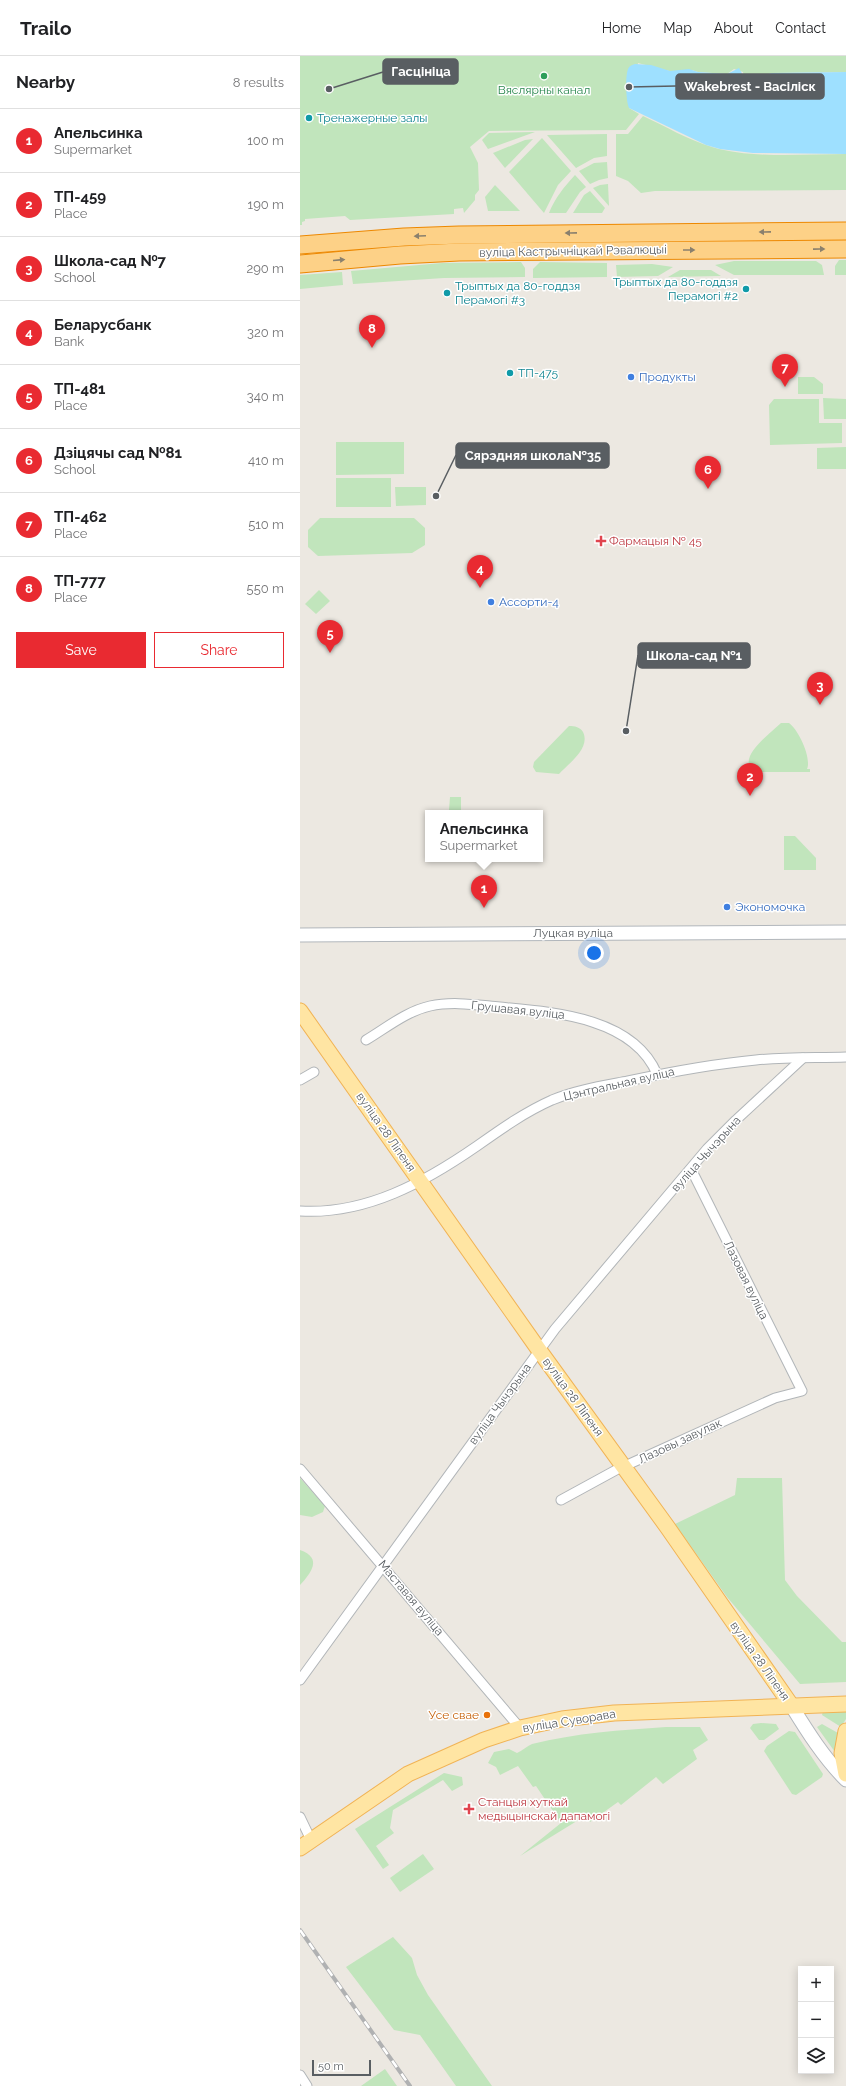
<!DOCTYPE html>
<html lang="en">
<head>
<meta charset="utf-8">
<style>
	body { margin:0; font-family:Raleway,sans-serif; background:#f2f2f2; color:#202124 }
	.controls { position:absolute; right:12px; bottom:12px; display:grid; overflow:hidden; border-radius:0px; box-shadow:0 2px 10px #0003 }
	.controls button { width:36px; height:36px; display:grid; place-items:center; padding:0; border:0; border-bottom:1px solid #e0e0e0; background:#fff; color:#202124; font:20px sans-serif }
	.scale { position:absolute; left:12px; bottom:10px; width:59px; box-sizing:border-box; padding-left:4px; border:2px solid #595e62; border-top:0; font-size:11px; line-height:14px; white-space:nowrap; color:#595e62; -webkit-text-stroke:3px #fff; paint-order:stroke }
	.you { position:absolute; left:294px; top:897px; width:14px; height:14px; margin:-10px; border:3px solid #fff; border-radius:50%; background:#1a73e8; box-shadow:0 0 0 6px #1a73e833 }
	.badge { display:grid; place-items:center; width:26px; height:26px; border-radius:50%; background:#e92a31; color:#fff; font-size:13px; font-weight:700 }
	.pin { position:absolute; translate:-50% -33px; filter:drop-shadow(0 1px 2px #0008) }
	.pin::after { content:''; position:absolute; top:21px; width:14px; height:12px; background:inherit; clip-path:polygon(0 0,100% 0,50% 100%) }
	.popup { position:absolute; left:125px; top:754px; width:118px; height:52px; box-sizing:border-box; display:grid; place-content:center; border-radius:0px; background:#fff; filter:drop-shadow(0 1px 3px #0005); font-size:13px; white-space:nowrap; color:#757577 }
	.popup b { font-size:15px; color:#202124 }
	.popup::after { content:''; position:absolute; left:50%; top:100%; margin-left:-8px; border:8px solid transparent; border-top-color:#fff }
	.list { margin:0; padding:0; list-style:none }
	h2 { display:flex; justify-content:space-between; align-items:center; height:52px; margin:0; padding:0 16px; font-size:17px }
	h2 small { font-size:13px; font-weight:400; color:#757577 }
	.list li { display:grid; grid-template-columns:26px 1fr auto; gap:12px; align-items:center; box-sizing:border-box; height:64px; padding:0 16px; border-top:1px solid #e0e0e0 }
	.list b { display:block; font-size:15px; white-space:nowrap }
	.list p { margin:0; font-size:13px; white-space:nowrap; color:#757577 }
	.list em { font-size:13px; font-style:normal; color:#757577 }
	.actions { display:flex; gap:8px; padding:12px 16px }
	.actions a { flex:1; padding:9px 0; border:1px solid #e92a31; border-radius:0px; text-align:center; font-size:14px; color:#e92a31 }
	.actions .main { background:#e92a31; color:#fff }
	.icon { flex:none; width:22px; height:22px; fill:none; stroke:currentColor; stroke-width:2; stroke-linecap:round; stroke-linejoin:round }
	.map { position:relative; flex:none; width:546px; height:2030px; overflow:hidden }
	header { display:flex; align-items:center; gap:24px; box-sizing:border-box; height:56px; padding:0 20px; background:#fff; border-bottom:1px solid #e0e0e0 }
	header strong { font-size:19px }
	nav { display:flex; gap:22px; margin-inline-start:auto; font-size:14px }
	main { display:flex }
	aside { flex:1; background:#fff }
	.map>svg:first-child { display:block }
	.green { fill:#c1e5bc }
	.water { fill:#9ee0ff }
	.lines { fill:none; stroke-linecap:round; stroke-linejoin:round }
	.street-casing { stroke:#b1b5b8; stroke-width:11 }
	.secondary-casing { stroke:#b2b7bc; stroke-width:15 }
	.primary-casing { stroke:#f1b355; stroke-width:17 }
	.highway-casing { stroke:#ed8800; stroke-width:19 }
	.street { stroke:#fff; stroke-width:9 }
	.secondary { stroke:#fff; stroke-width:13 }
	.primary { stroke:#ffe5a3; stroke-width:15 }
	.highway { stroke:#fdd187; stroke-width:17 }
	.rail-casing { stroke:#b0b1b2; stroke-width:4 }
	.rail { stroke:#fff; stroke-width:2.5; stroke-dasharray:8; stroke-linecap:butt }
	.oneway { fill:#8a806d }
	.leisure-dot { fill:#2e9e5b; stroke:#fff; stroke-width:1.5 }
	.culture-dot { fill:#0f9aa8; stroke:#fff; stroke-width:1.5 }
	.shop-dot { fill:#3f7fe0; stroke:#fff; stroke-width:1.5 }
	.health-dot { fill:#e0444e; stroke:#fff; stroke-width:1.5 }
	.food-dot { fill:#e8710a; stroke:#fff; stroke-width:1.5 }
	.labels { text-anchor:middle; stroke-width:3; stroke-linejoin:round; paint-order:stroke }
	.leisure-label { font-size:12px; fill:#27864d; stroke:#fff }
	.culture-label { font-size:12px; fill:#0d838f; stroke:#fff; text-anchor:start }
	.street-label { font-size:12px; fill:#595e62; stroke:#fff }
	.shop-label { font-size:12px; fill:#366cbe; stroke:#fff; text-anchor:start }
	.health-label { font-size:12px; fill:#be3a42; stroke:#fff; text-anchor:start }
	.food-label { font-size:12px; fill:#c56008; stroke:#fff; text-anchor:end }
	.leader { fill:none; stroke:#595e62; stroke-width:1.5 }
	.callout-dot { fill:#595e62; stroke:#fff; stroke-width:1.5 }
	.callout { fill:#595e62; stroke:#595e62; stroke-width:1.5 }
	.callout-label { font-size:13px; text-anchor:middle; font-weight:bold; fill:#fff }
</style>
</head>
<body>
<header>
<strong>Trailo</strong>
<nav><a>Home</a><a>Map</a><a>About</a><a>Contact</a></nav>
</header>
<main>
<aside>
<h2>Nearby<small>8 results</small></h2>
<ul class="list">
<li><span class="badge">1</span><div><b>Апельсинка</b><p>Supermarket</p></div><em>100 m</em></li>
<li><span class="badge">2</span><div><b>ТП-459</b><p>Place</p></div><em>190 m</em></li>
<li><span class="badge">3</span><div><b>Школа-сад №7</b><p>School</p></div><em>290 m</em></li>
<li><span class="badge">4</span><div><b>Беларусбанк</b><p>Bank</p></div><em>320 m</em></li>
<li><span class="badge">5</span><div><b>ТП-481</b><p>Place</p></div><em>340 m</em></li>
<li><span class="badge">6</span><div><b>Дзіцячы сад №81</b><p>School</p></div><em>410 m</em></li>
<li><span class="badge">7</span><div><b>ТП-462</b><p>Place</p></div><em>510 m</em></li>
<li><span class="badge">8</span><div><b>ТП-777</b><p>Place</p></div><em>550 m</em></li>
</ul>
<div class="actions"><a class="main">Save</a><a>Share</a></div>
</aside>
<div class="map">
<svg width="546" height="2030" viewBox="0 0 546 2030">
	<rect width="100%" height="100%" fill="#ece8e1"/>
	<g class="green">
		<polygon points="0,0 546,0 546,16 472,17 456,21 444,21 443,16 434,13 427,18 398,16 392,14 373,16 338,7 329,52 339,58 326,74 189,75 170,91 178,107 179,134 175,139 175,144 164,157 163,152 154,153 154,158 50,164 45,160 5,163 5,165 2,166 2,169 0,169"/>
		<path d="M343,60C365,70 388,84 412,91C451,103 505,98 546,98V134L355,135L341,137L328,125L316,120V78H328Z"/>
		<polygon points="235,76 188,93 182,84 189,77"/>
		<polygon points="307,78 307,100 294,102 276,112 247,79"/>
		<polygon points="242,82 271,115 258,129 244,157 209,116"/>
		<polygon points="233,83 205,112 193,97 225,84"/>
		<polygon points="307,106 308,122 299,124 290,128 279,115 294,107"/>
		<path d="M275,119L286,131L280,136L266,157H249C255,142 264,131 275,119Z"/>
		<polygon points="308,128 309,150 293,132 300,129"/>
		<polygon points="195,129 220,155 188,155 185,141"/>
		<polygon points="290,135 305,152 302,157 273,157 284,139"/>
		<polygon points="539,204 546,204 546,219 535,219 535,210"/>
		<polygon points="434,205 516,205 522,209 524,219 434,219 415,209"/>
		<polygon points="221,206 225,212 225,221 144,222 53,228 51,215 142,207"/>
		<polygon points="240,206 307,207 307,221 233,222 233,213"/>
		<polygon points="352,208 373,211 358,220 317,221 316,209"/>
		<polygon points="380,214 411,214 421,220 368,221"/>
		<polygon points="42,216 43,229 0,233 0,219"/>
		<polygon points="498,321 514,321 523,328 523,338 498,338"/>
		<polygon points="523,342 546,343 546,363 524,363"/>
		<polygon points="474,343 519,343 519,367 542,367 542,387 470,389 469,349"/>
		<polygon points="36,386 104,386 104,418 36,419"/>
		<polygon points="546,391 546,413 517,413 517,392"/>
		<rect x="36" y="422" width="55" height="29"/>
		<polygon points="95,431 126,431 126,449 96,450"/>
		<polygon points="20,462 114,462 125,472 125,489 112,497 18,500 8,491 8,474"/>
		<polygon points="19,534 30,545 16,558 5,548"/>
		<path d="M481,667H489C498,673 512,702 507,713H510V716H455C434,703 471,677 481,667Z"/>
		<path d="M269,670C275,670 280,671 283,676C291,692 268,708 259,718L236,716L233,711L234,706Z"/>
		<polygon points="150,741 161,741 161,754 149,754"/>
		<polygon points="484,780 495,780 516,802 516,814 484,814"/>
		<polygon points="0,1422 25,1450 23,1456 12,1461 0,1459"/>
		<polygon points="437,1422 482,1422 485,1524 497,1540 542,1586 546,1586 546,1626 500,1628 427,1541 375,1468 435,1439"/>
		<path d="M0,1494C23,1502 11,1517 0,1529Z"/>
		<polygon points="523,1655 546,1655 546,1663 541,1671 522,1659"/>
		<polygon points="461,1667 476,1668 479,1673 464,1684 459,1684 450,1672 453,1668"/>
		<polygon points="522,1668 538,1677 535,1696 517,1671"/>
		<path d="M366,1671H400L408,1684L393,1694L397,1703L363,1728L356,1721L321,1749L318,1746L290,1766L285,1760L220,1800L261,1767L236,1730L233,1731L218,1710L200,1719L196,1711L188,1707L194,1696L209,1693L217,1697C222,1695 227,1690 232,1688C276,1677 321,1674 366,1671Z"/>
		<polygon points="489,1675 495,1676 523,1718 522,1721 496,1739 492,1738 464,1695 467,1690"/>
		<polygon points="144,1717 162,1721 163,1729 152,1735 143,1724 93,1754 90,1772 94,1777 76,1790 89,1809 83,1813 55,1773"/>
		<polygon points="123,1798 134,1813 100,1836 90,1822"/>
		<polygon points="93,1881 112,1902 117,1919 128,1939 192,2030 156,2030 120,1979 94,1974 46,1911"/>
		<polygon points="85,2013 97,2030 61,2030"/>
	</g>
	<path class="water" d="M335,8L351,9L370,15L389,13L398,16L427,18L439,12L444,21H456L472,17L546,16V98L453,97L420,93L406,89L329,52C326,46 325,21 328,13C329,10 332,9 335,8Z"/>
	<g class="lines">
		<g class="street-casing">
			<g id="street">
				<path d="M66,984C86,972 107,955 130,950C153,945 177,949 200,951C253,956 333,961 357,1018"/>
				<polyline points="0,1024 14,1016"/>
				<path d="M0,1155C66,1159 125,1126 177,1090C201,1073 225,1056 252,1044C276,1034 302,1030 328,1025C370,1016 413,1008 456,1004C486,1001 516,1002 546,1001"/>
				<polyline points="0,1413 220,1672"/>
				<polyline points="261,1444 316,1414 475,1342 502,1335 391,1113"/>
				<polyline points="0,1624 255,1273 407,1093 436,1064 503,1002"/>
				<polyline points="0,1761 11,1784"/>
				<polyline points="0,2019 7,2030"/>
			</g>
		</g>
		<g class="secondary-casing">
			<g id="secondary">
				<polyline points="0,879 546,876"/>
				<path d="M491,1649C507,1675 524,1702 546,1724"/>
			</g>
		</g>
		<g class="primary-casing">
			<g id="primary">
				<polyline points="0,955 239,1294 368,1472 491,1649"/>
				<polyline points="546,1675 542,1697 546,1718"/>
				<polyline points="0,1792 108,1718 184,1684 220,1672 262,1663 314,1657 546,1648"/>
			</g>
		</g>
		<g class="highway-casing">
			<g id="highway">
				<polyline points="0,189 104,181 159,179 546,175"/>
				<polyline points="0,208 100,199 159,196 546,193"/>
			</g>
		</g>
		<use href="#street" class="street"/>
		<use href="#secondary" class="secondary"/>
		<use href="#primary" class="primary"/>
		<use href="#highway" class="highway"/>
		<g class="rail-casing">
			<polyline id="rail" points="0,1874 110,2030"/>
		</g>
		<use href="#rail" class="rail"/>
	</g>
	<defs><path id="oneway-solid" d="M-6-.8H1V-3.2L6.5 0L1 3.2V.8H-6Z"/></defs>
	<g class="oneway">
		<use href="#oneway-solid" transform="translate(465 176) rotate(179)"/>
		<use href="#oneway-solid" transform="translate(271 177) rotate(179)"/>
		<use href="#oneway-solid" transform="translate(120 180) rotate(178)"/>
		<use href="#oneway-solid" transform="translate(519 193) rotate(-1)"/>
		<use href="#oneway-solid" transform="translate(389 194)"/>
		<use href="#oneway-solid" transform="translate(39 204) rotate(-5)"/>
	</g>
	<circle class="leisure-dot" cx="244" cy="20" r="4"/>
	<g class="culture-dot">
		<circle cx="9" cy="62" r="4"/>
		<circle cx="446" cy="233" r="4"/>
		<circle cx="147" cy="237" r="4"/>
		<circle cx="210" cy="317" r="4"/>
	</g>
	<g class="shop-dot">
		<circle cx="331" cy="321" r="4"/>
		<circle cx="191" cy="546" r="4"/>
		<circle cx="427" cy="851" r="4"/>
	</g>
	<g class="health-dot">
		<path d="M299 479h4v4h4v4h-4v4h-4v-4h-4v-4h4z"/>
		<path d="M167 1747h4v4h4v4h-4v4h-4v-4h-4v-4h4z"/>
	</g>
	<circle class="food-dot" cx="187" cy="1659" r="4"/>
	<g class="labels">
		<g class="leisure-label">
			<text x="244" y="38">Вяслярны канал</text>
		</g>
		<g class="culture-label">
			<text x="17" y="66">Тренажерные залы</text>
			<text x="438" y="230" text-anchor="end">Трыптых да 80-годдзя<tspan x="438" dy="14">Перамогі #2</tspan></text>
			<text x="155" y="234">Трыптых да 80-годдзя<tspan x="155" dy="14">Перамогі #3</tspan></text>
			<text x="218" y="321">ТП-475</text>
		</g>
		<g class="street-label">
			<text transform="translate(273 195) rotate(-1)" y="4">вуліца Кастрычніцкай Рэвалюцыі</text>
			<text x="273" y="881">Луцкая вуліца</text>
			<text transform="translate(218 954) rotate(6)" y="4">Грушавая вуліца</text>
			<text transform="translate(319 1028) rotate(-13)" y="4">Цэнтральная вуліца</text>
			<text transform="translate(86 1076) rotate(55)" y="4">вуліца 28 Ліпеня</text>
			<text transform="translate(406 1098) rotate(-48)" y="4">вуліца Чычэрына</text>
			<text transform="translate(446 1224) rotate(64)" y="4">Лазовая вуліца</text>
			<text transform="translate(273 1341) rotate(54)" y="4">вуліца 28 Ліпеня</text>
			<text transform="translate(200 1348) rotate(-54)" y="4">вуліца Чычэрына</text>
			<text transform="translate(380 1385) rotate(-25)" y="4">Лазовы завулак</text>
			<text transform="translate(111 1542) rotate(50)" y="4">Маставая вуліца</text>
			<text transform="translate(460 1605) rotate(55)" y="4">вуліца 28 Ліпеня</text>
			<text transform="translate(269 1665) rotate(-9)" y="4">вуліца Суворава</text>
		</g>
		<g class="shop-label">
			<text x="339" y="325">Продукты</text>
			<text x="199" y="550">Ассорти-4</text>
			<text x="435" y="855">Экономочка</text>
		</g>
		<g class="health-label">
			<text x="309" y="489">Фармацыя № 45</text>
			<text x="178" y="1750">Станцыя хуткай<tspan x="178" dy="14">медыцынскай дапамогі</tspan></text>
		</g>
		<g class="food-label">
			<text x="179" y="1663">Усе свае</text>
		</g>
	</g>
	<path class="leader" d="M29 33L83 16M329 31L376 30M136 440L156 399M326 675L338 599"/>
	<g class="callout-dot">
		<circle cx="29" cy="33" r="4"/>
		<circle cx="329" cy="31" r="4"/>
		<circle cx="136" cy="440" r="4"/>
		<circle cx="326" cy="675" r="4"/>
	</g>
	<g class="callout">
		<rect x="83" y="3" width="75" height="25" rx="4"/>
		<rect x="376" y="18" width="148" height="25" rx="4"/>
		<rect x="156" y="387" width="153" height="25" rx="4"/>
		<rect x="338" y="587" width="112" height="25" rx="4"/>
	</g>
	<g class="callout-label">
		<text x="121" y="20">Гасцініца</text>
		<text x="450" y="35">Wakebrest - Васіліск</text>
		<text x="233" y="404">Сярэдняя школа№35</text>
		<text x="394" y="604">Школа-сад №1</text>
	</g>
</svg>
<div class="controls">
<button>+</button>
<button>−</button>
<button><svg class="icon" aria-label="layers" viewBox="0 0 24 24"><path d="M12 4l9 5-9 5-9-5zM3 14l9 5 9-5"/></svg></button>
</div>
<div class="scale">50 m</div>
<div class="you"></div>
<div class="pin badge" style="left:184px;top:852px">1</div>
<div class="popup"><b>Апельсинка</b>Supermarket</div>
<div class="pin badge" style="left:450px;top:740px">2</div>
<div class="pin badge" style="left:520px;top:649px">3</div>
<div class="pin badge" style="left:180px;top:532px">4</div>
<div class="pin badge" style="left:30px;top:597px">5</div>
<div class="pin badge" style="left:408px;top:433px">6</div>
<div class="pin badge" style="left:485px;top:331px">7</div>
<div class="pin badge" style="left:72px;top:292px">8</div>
</div>
</main>
</body>
</html>
